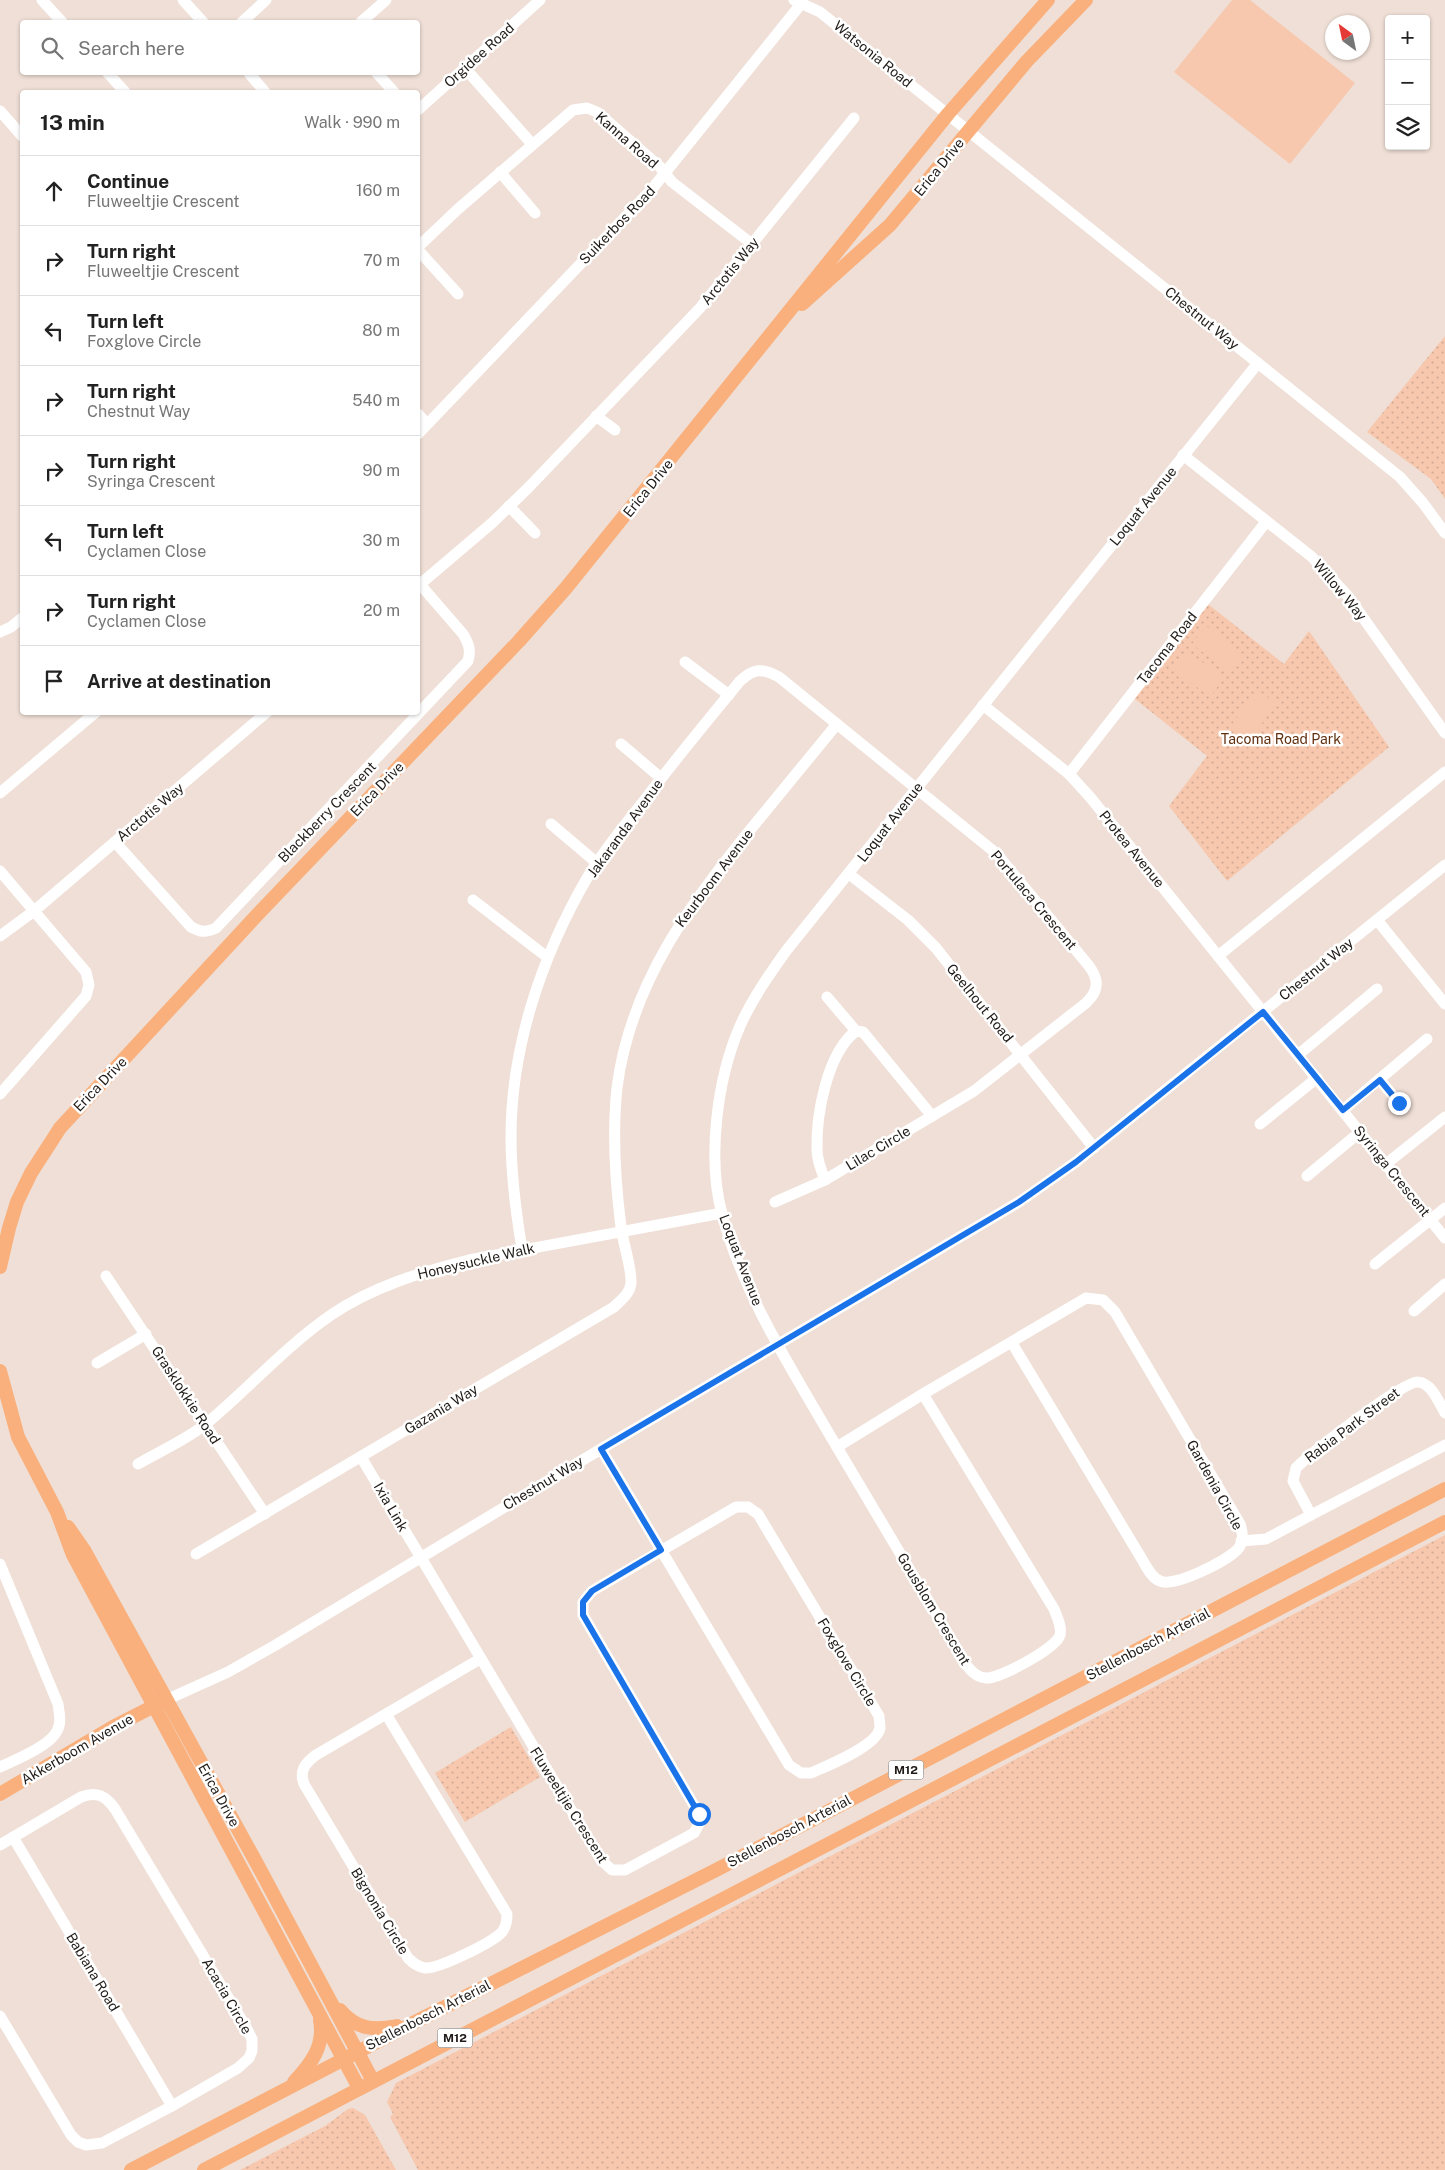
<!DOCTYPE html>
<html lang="en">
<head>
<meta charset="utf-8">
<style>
	body { margin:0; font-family:"Public Sans",sans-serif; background:#f2f2f2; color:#222 }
	.controls { position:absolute; right:15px; top:15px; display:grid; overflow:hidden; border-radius:5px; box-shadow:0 1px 4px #0004 }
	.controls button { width:45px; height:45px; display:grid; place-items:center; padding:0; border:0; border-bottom:1px solid #e0e0e0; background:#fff; color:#222; font:25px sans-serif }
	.compass { position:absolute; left:1325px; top:15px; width:45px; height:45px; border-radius:50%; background:#fff; box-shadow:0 1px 4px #0004; rotate:327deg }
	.stop { position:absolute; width:15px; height:15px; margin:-11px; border:4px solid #1a73e8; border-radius:50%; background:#fff }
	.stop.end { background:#1a73e8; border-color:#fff; box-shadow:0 1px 5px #0008 }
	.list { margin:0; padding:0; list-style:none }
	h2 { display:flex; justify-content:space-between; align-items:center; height:65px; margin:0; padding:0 20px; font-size:21px }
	h2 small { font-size:16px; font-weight:400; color:#767676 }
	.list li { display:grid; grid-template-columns:32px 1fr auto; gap:15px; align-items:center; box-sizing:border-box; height:70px; padding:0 20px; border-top:1px solid #e0e0e0 }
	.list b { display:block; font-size:19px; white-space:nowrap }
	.list p { margin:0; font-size:16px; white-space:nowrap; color:#767676 }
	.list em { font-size:16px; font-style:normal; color:#767676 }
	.icon { flex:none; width:28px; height:28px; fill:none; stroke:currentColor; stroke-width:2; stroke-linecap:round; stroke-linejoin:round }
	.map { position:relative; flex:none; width:1445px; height:2170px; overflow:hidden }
	.search { position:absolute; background:#fff; box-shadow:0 1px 4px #0004; left:20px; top:20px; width:400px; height:55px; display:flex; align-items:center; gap:12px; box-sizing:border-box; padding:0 18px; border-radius:5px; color:#767676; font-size:19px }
	.panel { position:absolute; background:#fff; box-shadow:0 1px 4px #0004; left:20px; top:90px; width:400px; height:625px; border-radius:5px }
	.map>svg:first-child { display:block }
	.grass { fill:url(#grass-dots) }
	.garden { fill:#f7c8ae }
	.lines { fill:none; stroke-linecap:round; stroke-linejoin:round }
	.minor { stroke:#fff; stroke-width:11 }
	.major { stroke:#f9b07c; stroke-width:14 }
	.route { stroke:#1a73e8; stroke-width:6 }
	.labels { text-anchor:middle; stroke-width:5; stroke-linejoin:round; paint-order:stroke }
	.shield { fill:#fff; stroke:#635f5d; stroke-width:1 }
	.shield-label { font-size:12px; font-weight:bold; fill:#201b18 }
	.street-label { font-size:14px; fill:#201b18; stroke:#fff }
	.park-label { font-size:14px; fill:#613010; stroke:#fff }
</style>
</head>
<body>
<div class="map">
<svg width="1445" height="2170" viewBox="0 0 1445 2170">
	<defs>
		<pattern id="grass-dots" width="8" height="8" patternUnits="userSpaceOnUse" patternTransform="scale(1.25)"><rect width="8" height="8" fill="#f7c8ae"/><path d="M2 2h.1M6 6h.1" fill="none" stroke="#d3ab95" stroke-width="1.8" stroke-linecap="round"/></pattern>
	</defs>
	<rect width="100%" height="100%" fill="#efdfd6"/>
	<g class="grass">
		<polygon points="1445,336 1445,499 1431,479 1367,432"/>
		<polygon points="1204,601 1284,664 1309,631 1389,747 1227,881 1169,806 1207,756 1130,695"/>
		<polygon points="1445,1535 1445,2170 418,2170 390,2117 393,2114 387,2102 396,2083"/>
		<polygon points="511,1727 540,1777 465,1822 435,1773"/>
		<polygon points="353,2108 365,2115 396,2170 240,2170 325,2126 348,2109"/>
	</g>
	<g class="garden">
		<polygon points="1232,0 1250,0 1355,83 1290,164 1174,72"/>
		<polygon points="1206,626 1243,654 1229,672 1192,644"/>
		<polygon points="1187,651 1224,678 1210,697 1173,669"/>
		<polygon points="1258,690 1276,704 1249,741 1230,727"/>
	</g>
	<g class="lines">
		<g class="minor">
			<polyline points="42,0 62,22"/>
			<polyline points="183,0 203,22"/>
			<polyline points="794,0 820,12 830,20 1400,477 1423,503 1445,533"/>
			<polyline points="242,22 266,0"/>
			<polyline points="361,22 386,0"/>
			<polyline points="464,67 532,144"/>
			<polyline points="107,72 125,92"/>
			<polyline points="248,72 265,92"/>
			<polyline points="376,72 394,92"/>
			<polyline points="418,110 540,0"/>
			<polyline points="0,111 22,136"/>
			<polyline points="500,172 535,213"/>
			<polyline points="418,247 458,209 573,110 587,108 597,112 660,167 672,182 752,244"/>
			<polyline points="418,250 458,294"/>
			<polyline points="418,414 427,424"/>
			<polyline points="596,416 615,430"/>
			<polyline points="418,434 652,189 801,4"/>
			<polyline points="1183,455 1312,557 1347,595 1445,733"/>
			<polyline points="509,506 535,533"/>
			<polyline points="418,586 492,523 529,487 700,308 854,118"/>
			<polyline points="0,632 11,627 22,618"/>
			<polyline points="685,662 729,695"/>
			<polyline points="983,705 1069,774 1090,797 1445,1238"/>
			<polyline points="621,744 661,778"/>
			<polyline points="1069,774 1266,522"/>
			<polyline points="0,793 96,712"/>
			<polyline points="551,824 597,863"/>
			<path d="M115,842L191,927C201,932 205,933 216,928L468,661C471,650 469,644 463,634L418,582"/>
			<polyline points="0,871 86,972 89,985 86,996 0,1094"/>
			<polyline points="849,874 908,920 936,948 1094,1148"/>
			<polyline points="473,900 547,957"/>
			<polyline points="1377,920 1445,1004"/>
			<polyline points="0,936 34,911 267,712"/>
			<polyline points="1218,956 1445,772"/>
			<polyline points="827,997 856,1031 863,1032 932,1116"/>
			<polyline points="1298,1055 1377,989"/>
			<polyline points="1380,1080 1399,1103"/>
			<polyline points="1343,1110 1427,1039"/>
			<polyline points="1260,1124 1317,1078"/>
			<polyline points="1386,1164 1445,1117"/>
			<polyline points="1307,1176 1360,1132"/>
			<path d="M825,1180C821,1170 817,1160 817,1150C816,1115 827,1053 856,1031"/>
			<path d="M522,1249C516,1213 511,1174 511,1137C511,1046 542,956 587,878C603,851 623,827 643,802C674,761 707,721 740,681C754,668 762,668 779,677L997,854L1089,966C1099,979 1099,991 1086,1003L974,1091L825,1180L775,1202"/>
			<polyline points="1375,1264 1445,1208"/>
			<polyline points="106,1276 265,1514"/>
			<polyline points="1414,1311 1445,1284"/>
			<polyline points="97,1363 146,1334"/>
			<path d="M923,1394L1054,1609C1057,1617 1062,1626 1060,1635C1057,1648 999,1679 986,1678C977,1677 972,1672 967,1666C921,1588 874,1510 828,1432C788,1363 743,1293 722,1214C707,1158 717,1079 740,1026C752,999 769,975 786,951L1258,363"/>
			<path d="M837,1447L923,1394L1086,1298L1103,1300L1115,1312L1240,1524C1243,1532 1244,1543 1237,1550C1226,1561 1174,1588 1160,1581C1152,1578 1147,1568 1143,1561L1012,1343"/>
			<path d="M361,1457L601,1860L612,1870H625L694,1833L699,1824V1814L583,1615V1602L592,1591L736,1507H748L758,1514L879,1716C879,1719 880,1724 880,1728C877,1746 827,1766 811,1773H801L789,1765L601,1449"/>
			<path d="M138,1464C160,1451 188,1439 207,1423C249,1388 286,1346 331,1315C372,1287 421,1272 469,1260L722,1213"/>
			<polyline points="1311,1515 1445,1445"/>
			<path d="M1241,1541L1266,1539L1311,1515L1293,1481L1296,1468C1310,1454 1404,1380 1418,1382C1432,1383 1439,1403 1445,1413"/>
			<path d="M196,1554L614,1307C621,1300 630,1294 631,1283C632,1269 623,1243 621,1227C615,1180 612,1135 617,1088C630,984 691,902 755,824C783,790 810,757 837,724"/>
			<path d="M0,1564L58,1704C59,1713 62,1722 57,1731C50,1746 15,1760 0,1767"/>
			<polyline points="166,1700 228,1672 274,1646 601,1449 1019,1202 1076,1162 1445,865"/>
			<path d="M386,1714L507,1914C507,1921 506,1927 502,1932C492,1943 438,1969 425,1968C418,1967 413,1963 408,1958L304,1784C299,1771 305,1763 316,1755L480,1659"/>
			<polyline points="13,1837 172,2106"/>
			<path d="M0,1845L81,1797C97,1791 106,1796 115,1809L246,2027L252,2039V2051L249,2058L238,2068L172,2106L102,2143L86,2145L78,2142L71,2135L0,2016"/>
		</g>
		<g class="major">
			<polyline points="802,304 890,225 1027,61 1086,0"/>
			<polyline points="0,1267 9,1228 17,1202 31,1173 60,1128 257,915 519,641 566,588 948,114 1048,0"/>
			<polyline points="0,1371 18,1437 57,1512 73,1555 359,2088"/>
			<polyline points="68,1527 84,1550 256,1862 373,2081"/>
			<polyline points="0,1794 113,1727 160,1703"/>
			<path d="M340,2010C356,2029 373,2031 397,2026"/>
			<path d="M294,2082C311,2064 325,2046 320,2020"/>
			<polyline points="131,2170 421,2019 718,1869 1445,1489"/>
			<polyline points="204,2170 1445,1522"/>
		</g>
	</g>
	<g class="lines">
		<polyline class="route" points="699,1814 583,1615 583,1602 592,1591 661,1550 601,1449 1019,1202 1076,1162 1263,1012 1343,1110 1380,1080 1399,1103"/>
	</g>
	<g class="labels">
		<g class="shield">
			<rect x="888.5" y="1760.5" width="35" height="19" rx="4"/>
			<rect x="437.5" y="2028.5" width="35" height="19" rx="4"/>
		</g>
		<g class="shield-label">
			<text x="906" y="1774">M12</text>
			<text x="455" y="2042">M12</text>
		</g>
		<g class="street-label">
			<text transform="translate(873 54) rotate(39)" y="5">Watsonia Road</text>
			<text transform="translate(479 55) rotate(-42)" y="5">Orgidee Road</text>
			<text transform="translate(627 140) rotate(41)" y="5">Kanna Road</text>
			<text transform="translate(939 167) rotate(-51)" y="5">Erica Drive</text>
			<text transform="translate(617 225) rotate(-46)" y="5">Suikerbos Road</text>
			<text transform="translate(730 271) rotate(-51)" y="5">Arctotis Way</text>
			<text transform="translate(1202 318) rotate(39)" y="5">Chestnut Way</text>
			<text transform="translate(648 488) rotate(-51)" y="5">Erica Drive</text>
			<text transform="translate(1143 506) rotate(-51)" y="5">Loquat Avenue</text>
			<text transform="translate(1340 590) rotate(50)" y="5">Willow Way</text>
			<text transform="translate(1167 648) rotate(-52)" y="5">Tacoma Road</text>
			<text transform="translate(377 789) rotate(-46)" y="5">Erica Drive</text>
			<text transform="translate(150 812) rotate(-40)" y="5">Arctotis Way</text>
			<text transform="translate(327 812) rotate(-46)" y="5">Blackberry Crescent</text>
			<text transform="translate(890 822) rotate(-52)" y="5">Loquat Avenue</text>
			<text transform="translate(625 828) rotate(-54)" y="5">Jakaranda Avenue</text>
			<text transform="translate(1132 849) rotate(51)" y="5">Protea Avenue</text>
			<text transform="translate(714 878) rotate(-53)" y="5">Keurboom Avenue</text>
			<text transform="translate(1034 900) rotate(50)" y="5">Portulaca Crescent</text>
			<text transform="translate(1316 969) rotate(-39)" y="5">Chestnut Way</text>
			<text transform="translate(980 1003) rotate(51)" y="5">Geelhout Road</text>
			<text transform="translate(100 1084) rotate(-46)" y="5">Erica Drive</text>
			<text transform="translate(878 1148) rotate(-31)" y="5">Lilac Circle</text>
			<text transform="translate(1392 1171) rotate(51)" y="5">Syringa Crescent</text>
			<text transform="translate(741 1260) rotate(69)" y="5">Loquat Avenue</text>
			<text transform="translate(476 1261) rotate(-13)" y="5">Honeysuckle Walk</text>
			<text transform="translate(186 1395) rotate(57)" y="5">Grasklokkie Road</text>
			<text transform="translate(441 1409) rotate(-31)" y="5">Gazania Way</text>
			<text transform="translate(1352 1425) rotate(-37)" y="5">Rabia Park Street</text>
			<text transform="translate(543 1483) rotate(-31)" y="5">Chestnut Way</text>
			<text transform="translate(1215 1485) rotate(61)" y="5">Gardenia Circle</text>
			<text transform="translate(391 1507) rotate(60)" y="5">Ixia Link</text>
			<text transform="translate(934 1609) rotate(59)" y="5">Gousblom Crescent</text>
			<text transform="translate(1148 1644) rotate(-28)" y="5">Stellenbosch Arterial</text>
			<text transform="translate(847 1662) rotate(59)" y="5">Foxglove Circle</text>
			<text transform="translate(77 1749) rotate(-30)" y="5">Akkerboom Avenue</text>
			<text transform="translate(219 1795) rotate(61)" y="5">Erica Drive</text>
			<text transform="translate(569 1805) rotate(58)" y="5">Fluweeltjie Crescent</text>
			<text transform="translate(789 1831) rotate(-28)" y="5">Stellenbosch Arterial</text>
			<text transform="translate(380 1911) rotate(59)" y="5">Bignonia Circle</text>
			<text transform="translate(93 1972) rotate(59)" y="5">Babiana Road</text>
			<text transform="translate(227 1996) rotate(60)" y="5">Acacia Circle</text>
			<text transform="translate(428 2015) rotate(-27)" y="5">Stellenbosch Arterial</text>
		</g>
		<g class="park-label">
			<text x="1281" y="744">Tacoma Road Park</text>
		</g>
	</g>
</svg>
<div class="controls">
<button>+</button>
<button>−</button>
<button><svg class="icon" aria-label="layers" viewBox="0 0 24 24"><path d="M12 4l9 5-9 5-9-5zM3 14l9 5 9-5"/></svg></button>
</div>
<svg class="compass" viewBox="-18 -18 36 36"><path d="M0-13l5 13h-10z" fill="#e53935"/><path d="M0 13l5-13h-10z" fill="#767676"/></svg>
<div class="stop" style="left:699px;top:1814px"></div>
<div class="stop end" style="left:1399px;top:1103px"></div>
<div class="search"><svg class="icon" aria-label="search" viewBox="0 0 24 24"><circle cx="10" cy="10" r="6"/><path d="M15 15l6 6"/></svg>Search here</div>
<section class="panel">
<h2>13 min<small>Walk · 990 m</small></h2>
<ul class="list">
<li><svg class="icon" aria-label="ahead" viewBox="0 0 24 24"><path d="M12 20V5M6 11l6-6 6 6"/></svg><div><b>Continue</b><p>Fluweeltjie Crescent</p></div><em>160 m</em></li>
<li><svg class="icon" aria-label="right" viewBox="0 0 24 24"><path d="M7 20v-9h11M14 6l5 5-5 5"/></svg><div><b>Turn right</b><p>Fluweeltjie Crescent</p></div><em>70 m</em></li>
<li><svg class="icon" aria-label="left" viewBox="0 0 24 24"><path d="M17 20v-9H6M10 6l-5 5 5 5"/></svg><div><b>Turn left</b><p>Foxglove Circle</p></div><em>80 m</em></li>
<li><svg class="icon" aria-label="right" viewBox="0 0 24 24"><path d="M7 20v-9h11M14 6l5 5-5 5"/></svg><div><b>Turn right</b><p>Chestnut Way</p></div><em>540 m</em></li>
<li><svg class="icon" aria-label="right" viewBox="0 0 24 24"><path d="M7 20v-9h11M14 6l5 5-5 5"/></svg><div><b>Turn right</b><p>Syringa Crescent</p></div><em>90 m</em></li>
<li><svg class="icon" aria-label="left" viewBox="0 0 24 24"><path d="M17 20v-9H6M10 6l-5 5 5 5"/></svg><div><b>Turn left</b><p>Cyclamen Close</p></div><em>30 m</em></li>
<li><svg class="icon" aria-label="right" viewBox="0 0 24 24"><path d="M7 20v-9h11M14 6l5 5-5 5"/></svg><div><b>Turn right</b><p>Cyclamen Close</p></div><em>20 m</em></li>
<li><svg class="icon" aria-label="arrive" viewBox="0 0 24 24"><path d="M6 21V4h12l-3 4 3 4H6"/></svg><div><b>Arrive at destination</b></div></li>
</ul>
</section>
</div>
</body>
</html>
